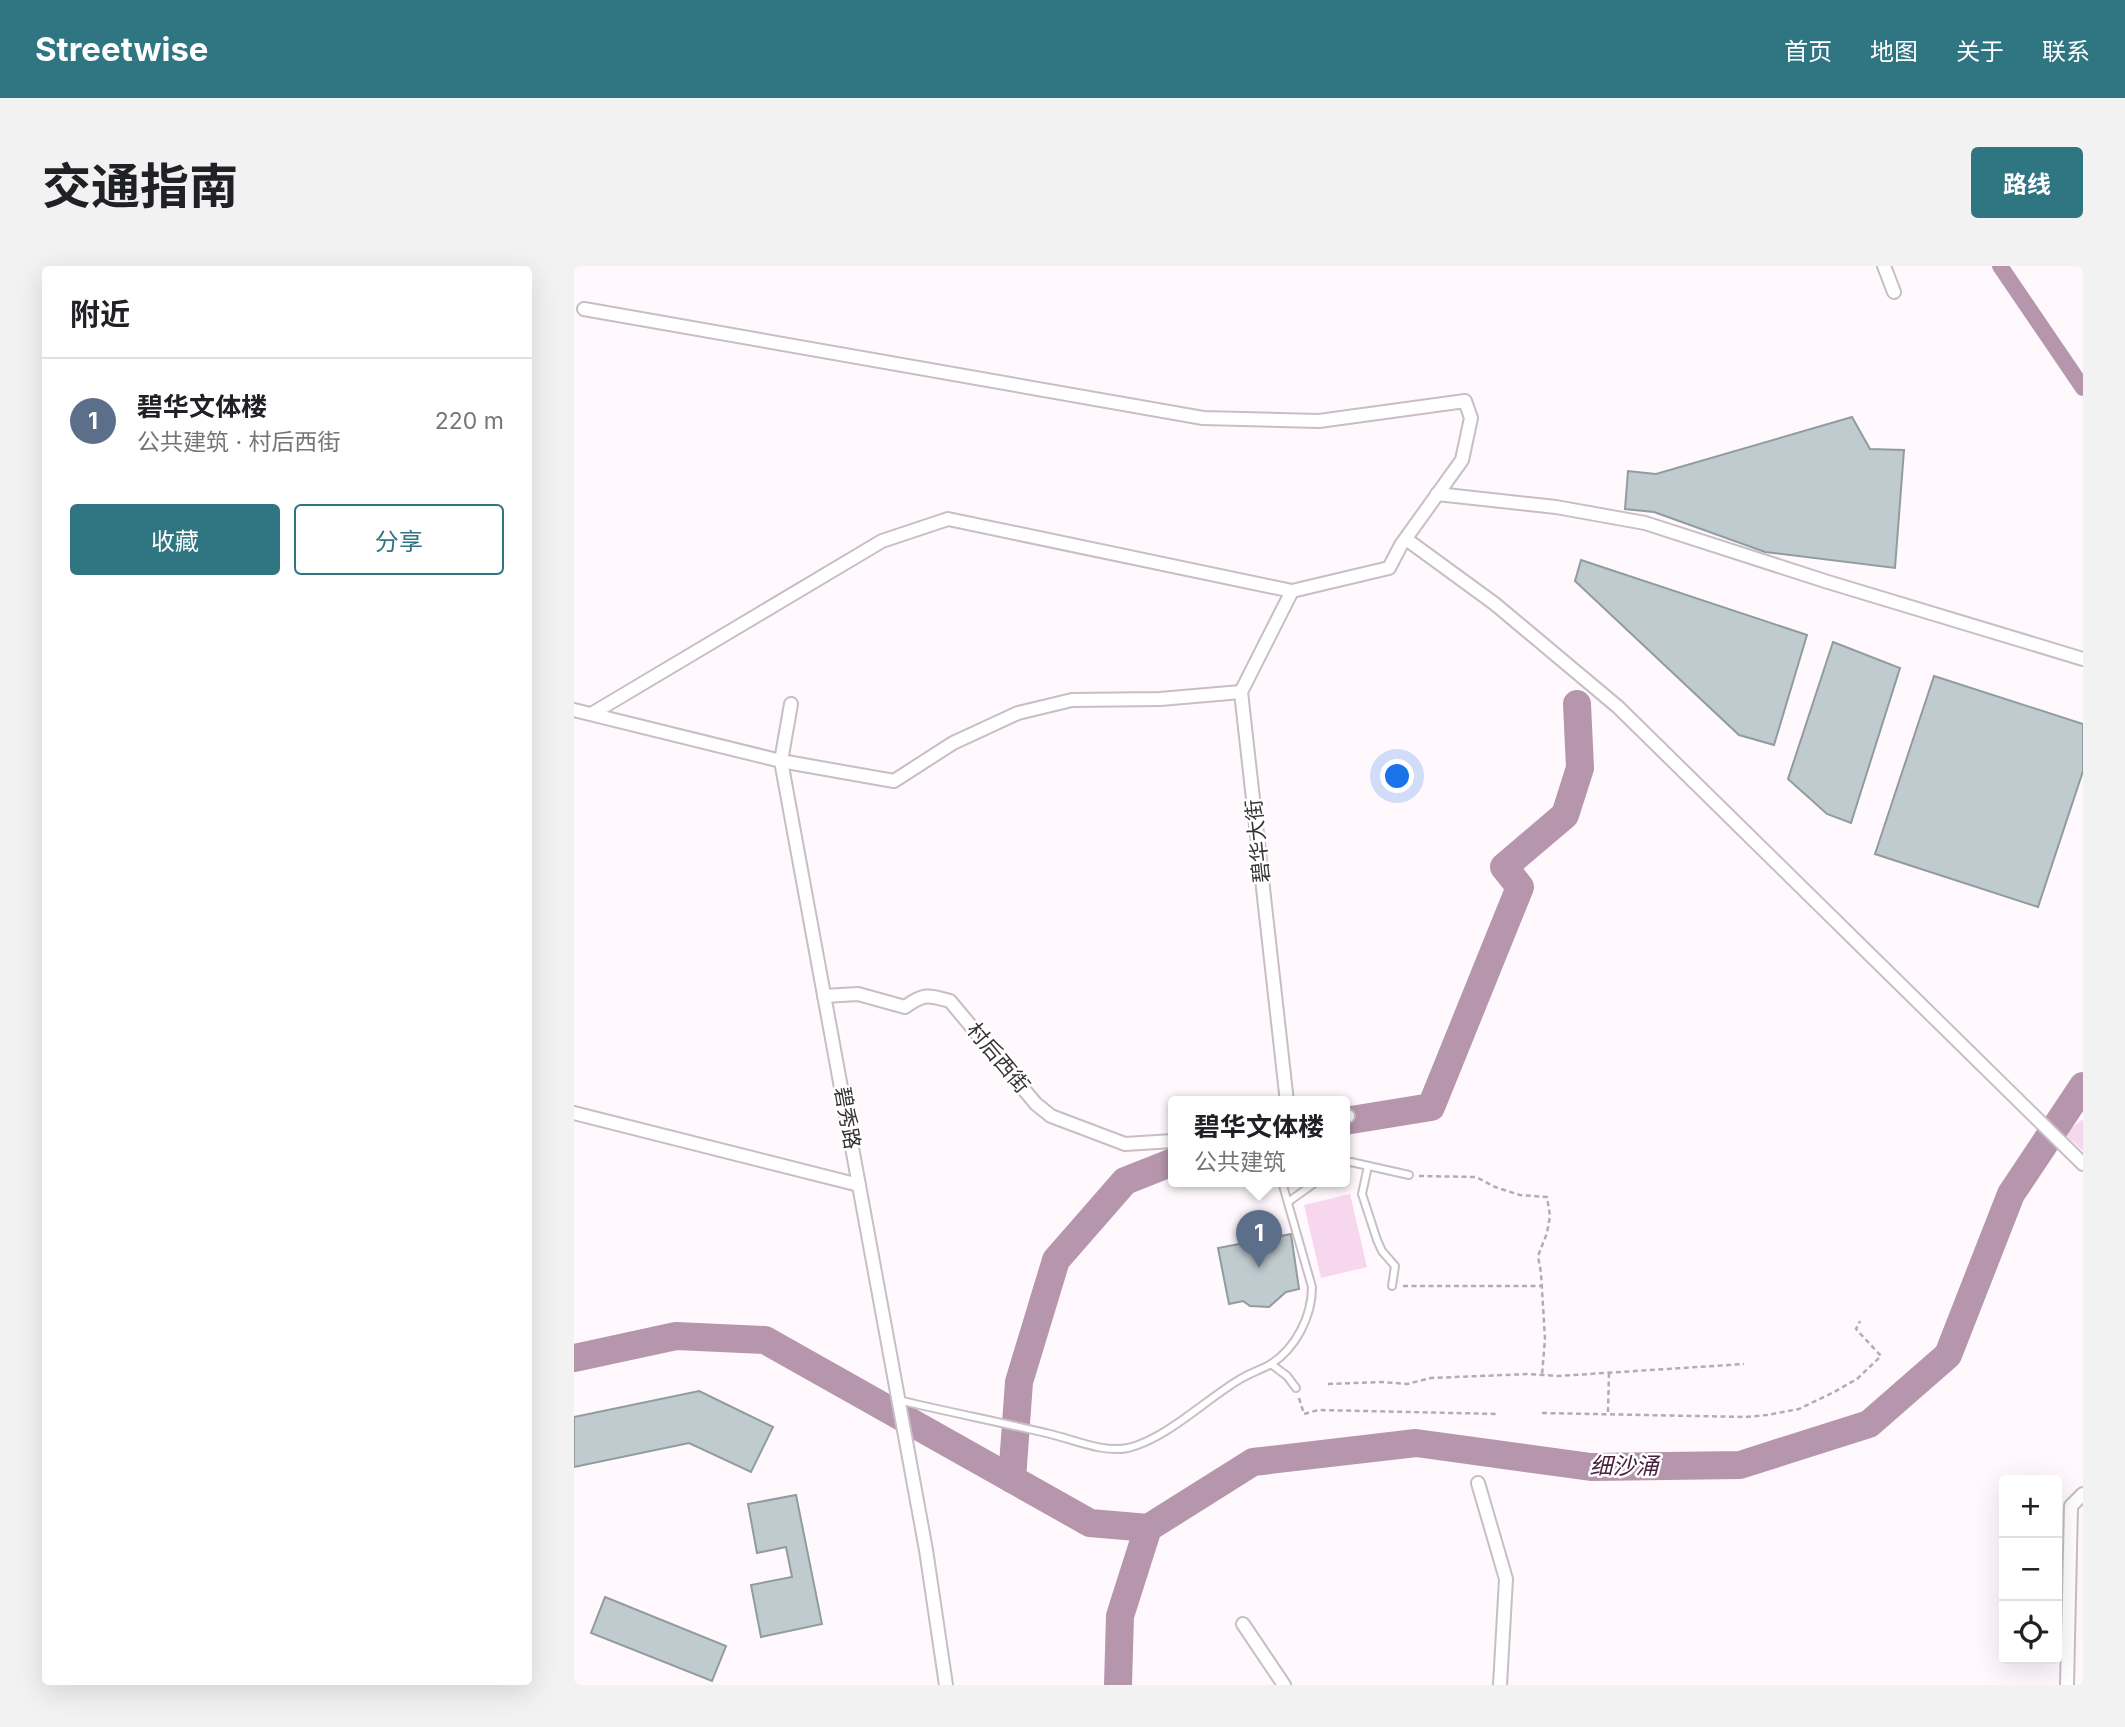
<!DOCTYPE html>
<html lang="zh">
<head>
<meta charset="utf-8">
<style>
	body { margin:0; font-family:Inter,"Noto Sans SC",sans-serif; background:#f2f2f2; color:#202124 }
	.controls { position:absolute; right:21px; bottom:21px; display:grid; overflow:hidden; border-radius:7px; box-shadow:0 7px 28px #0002 }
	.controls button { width:63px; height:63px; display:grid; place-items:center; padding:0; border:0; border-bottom:2px solid #e0e0e0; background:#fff; color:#202124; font:35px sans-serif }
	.you { position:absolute; left:824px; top:511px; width:24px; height:24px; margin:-18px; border:5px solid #fff; border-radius:50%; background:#1a73e8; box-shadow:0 0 0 10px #1a73e833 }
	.badge { display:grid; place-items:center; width:46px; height:46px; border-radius:50%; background:#307682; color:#fff; font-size:23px; font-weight:700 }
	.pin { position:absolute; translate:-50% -58px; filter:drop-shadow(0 2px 4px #0008) }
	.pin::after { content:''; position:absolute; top:37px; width:24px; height:21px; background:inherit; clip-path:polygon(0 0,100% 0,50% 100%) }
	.popup { position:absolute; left:594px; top:830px; width:182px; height:91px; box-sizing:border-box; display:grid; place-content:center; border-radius:7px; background:#fff; filter:drop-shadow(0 2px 5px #0005); font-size:23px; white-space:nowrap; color:#757577 }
	.popup b { font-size:26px; color:#202124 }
	.popup::after { content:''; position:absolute; left:50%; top:100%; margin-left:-14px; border:14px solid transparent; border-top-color:#fff }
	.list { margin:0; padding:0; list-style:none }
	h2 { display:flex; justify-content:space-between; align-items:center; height:91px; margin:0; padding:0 28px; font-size:30px }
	h2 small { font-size:23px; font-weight:400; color:#757577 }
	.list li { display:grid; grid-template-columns:46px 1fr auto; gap:21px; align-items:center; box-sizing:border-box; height:126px; padding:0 28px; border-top:2px solid #e0e0e0 }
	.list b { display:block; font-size:26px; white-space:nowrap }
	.list p { margin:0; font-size:23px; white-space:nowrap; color:#757577 }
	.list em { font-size:23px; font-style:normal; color:#757577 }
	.actions { display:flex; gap:14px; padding:21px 28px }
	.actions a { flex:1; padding:16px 0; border:2px solid #307682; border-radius:7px; text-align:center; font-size:24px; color:#307682 }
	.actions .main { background:#307682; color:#fff }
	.icon { flex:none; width:38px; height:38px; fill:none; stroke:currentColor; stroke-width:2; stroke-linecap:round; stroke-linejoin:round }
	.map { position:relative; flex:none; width:1509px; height:1419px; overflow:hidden; border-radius:7px }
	header { display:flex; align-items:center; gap:42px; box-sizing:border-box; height:98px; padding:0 35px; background:#307682; color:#fff }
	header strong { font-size:33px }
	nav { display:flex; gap:38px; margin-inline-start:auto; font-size:24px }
	.intro { display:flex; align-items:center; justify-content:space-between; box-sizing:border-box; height:168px; padding:0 42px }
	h1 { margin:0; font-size:49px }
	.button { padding:18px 32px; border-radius:7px; background:#307682; color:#fff; font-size:24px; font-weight:700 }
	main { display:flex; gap:42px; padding:0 42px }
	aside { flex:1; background:#fff; border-radius:7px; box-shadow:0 7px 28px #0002 }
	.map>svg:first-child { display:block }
	.green { fill:#f7d7ed }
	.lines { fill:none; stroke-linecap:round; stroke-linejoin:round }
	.canal { stroke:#b596ac; stroke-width:16 }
	.river { stroke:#b596ac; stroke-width:28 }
	.building { fill:#bfcbce; stroke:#909c9e; stroke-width:2 }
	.lane-casing { stroke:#c8bec5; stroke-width:10 }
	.street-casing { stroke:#c8bec5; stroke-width:16 }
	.path { stroke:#b3adb1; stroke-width:2.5; stroke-dasharray:5 3.5; stroke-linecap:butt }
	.lane { stroke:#fff; stroke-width:6 }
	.street { stroke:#fff; stroke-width:12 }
	.labels { text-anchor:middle; stroke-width:5; stroke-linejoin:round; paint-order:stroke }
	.street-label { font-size:21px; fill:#373335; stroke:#fff }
	.water-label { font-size:23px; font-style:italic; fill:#4a203f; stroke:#fff }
</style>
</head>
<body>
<header>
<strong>Streetwise</strong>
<nav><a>首页</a><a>地图</a><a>关于</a><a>联系</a></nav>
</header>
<div class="intro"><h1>交通指南</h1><a class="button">路线</a></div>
<main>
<aside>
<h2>附近<small></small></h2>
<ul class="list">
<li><span class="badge" style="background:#5c6f8a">1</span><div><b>碧华文体楼</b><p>公共建筑 · 村后西街</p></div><em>220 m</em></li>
</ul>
<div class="actions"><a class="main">收藏</a><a>分享</a></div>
</aside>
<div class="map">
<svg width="1509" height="1419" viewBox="0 0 1509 1419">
	<rect width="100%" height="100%" fill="#fff8fd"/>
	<g class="green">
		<polygon points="1509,853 1509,885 1490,868"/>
		<polygon points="776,928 793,1001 747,1012 730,939"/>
	</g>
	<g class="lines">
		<polyline class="canal" points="1426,0 1509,122"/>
		<g class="river">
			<polyline points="771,855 857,841 946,621 930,601 991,549 1006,502 1003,438"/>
			<polyline points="0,1092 102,1070 191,1074 516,1257 574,1262"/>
			<polyline points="438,1213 445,1116 482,994 551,915 599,896"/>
			<polyline points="544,1419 546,1350 574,1262 679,1196 842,1177 1017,1201 1166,1199 1295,1158 1374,1089 1437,928 1509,820"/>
		</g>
	</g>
	<g class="building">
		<polygon points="1278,151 1296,183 1330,184 1321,302 1191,286 1080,246 1051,243 1054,205 1082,208"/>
		<polygon points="1007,294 1233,369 1200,479 1165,469 1001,315"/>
		<polygon points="1259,376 1326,402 1277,557 1253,548 1214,513"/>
		<polygon points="1360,410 1509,458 1509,505 1464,641 1301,588"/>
		<polygon points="717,968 725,1023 712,1026 695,1041 676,1040 669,1035 655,1038 644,982"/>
		<polygon points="125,1125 199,1161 177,1206 115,1177 0,1201 0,1151"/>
		<polygon points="222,1229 248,1358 187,1371 177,1319 218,1311 212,1281 183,1287 174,1238"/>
		<polygon points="31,1331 152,1380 138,1415 17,1367"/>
	</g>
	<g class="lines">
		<g class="lane-casing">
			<g id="lane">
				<polyline points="771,898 777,896 835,909"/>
				<polyline points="794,900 788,928 803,974 808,985 821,1000 818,1020"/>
				<polyline points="714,936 742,916"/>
				<polyline points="697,1098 713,1110 722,1122"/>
				<path d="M324,1134C375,1146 425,1156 476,1168C501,1174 529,1187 554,1182C594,1172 633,1132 668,1112C677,1107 688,1103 697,1098C722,1082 738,1050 738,1021L708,916"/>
			</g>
		</g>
		<g class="street-casing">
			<g id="street">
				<polyline points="1310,0 1320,26"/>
				<polyline points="10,43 629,152 745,155 891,135 897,152 888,194 827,279 815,302 718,325 374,253 308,275 19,447"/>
				<polyline points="863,228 982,241 1071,257 1254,316 1509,393"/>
				<polyline points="832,273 921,338 1044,441 1509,898"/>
				<polyline points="217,438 207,495 320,515 379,477 444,447 498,434 586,433 667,426"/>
				<polyline points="0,444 207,495 352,1284 372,1419"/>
				<path d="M250,730L284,728L331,741C350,727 355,729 376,735L462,838L477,850L551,878L599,875"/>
				<polyline points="713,836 667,426 718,325"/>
				<polyline points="0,847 285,919"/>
				<polyline points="771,850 774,850"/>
				<polyline points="904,1217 932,1313 926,1419"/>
				<polyline points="669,1358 710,1419"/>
				<polyline points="1493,1419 1497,1240 1509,1228"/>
			</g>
		</g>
		<g class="path">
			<polyline points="845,910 902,911 921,921 946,929 973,931 976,950 973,967 964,990 967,1007 971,1073 968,1109"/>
			<polyline points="829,1020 968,1020"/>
			<polyline points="754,1118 808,1116 833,1118 857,1112 955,1108 984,1110 1170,1098"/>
			<polyline points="725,1132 730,1148 744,1144 925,1148"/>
			<polyline points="1034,1146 1035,1107"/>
			<polyline points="968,1147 1171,1151 1193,1149 1225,1143 1260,1126 1283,1113 1307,1090 1282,1063 1286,1055"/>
		</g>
		<use href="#lane" class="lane"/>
		<use href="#street" class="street"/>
	</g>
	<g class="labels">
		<g class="street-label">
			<text transform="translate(684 575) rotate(-96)" y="7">碧华大街</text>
			<text transform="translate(424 792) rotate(50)" y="7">村后西街</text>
			<text transform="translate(273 852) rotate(80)" y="7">碧秀路</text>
		</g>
		<g class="water-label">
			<text x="1050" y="1208">细沙涌</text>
		</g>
	</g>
</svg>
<div class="controls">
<button>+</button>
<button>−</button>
<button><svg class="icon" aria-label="locate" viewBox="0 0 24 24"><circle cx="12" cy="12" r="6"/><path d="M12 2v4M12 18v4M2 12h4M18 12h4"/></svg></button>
</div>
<div class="you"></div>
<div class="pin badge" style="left:685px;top:1002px;background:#5c6f8a">1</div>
<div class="popup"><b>碧华文体楼</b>公共建筑</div>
</div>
</main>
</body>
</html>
